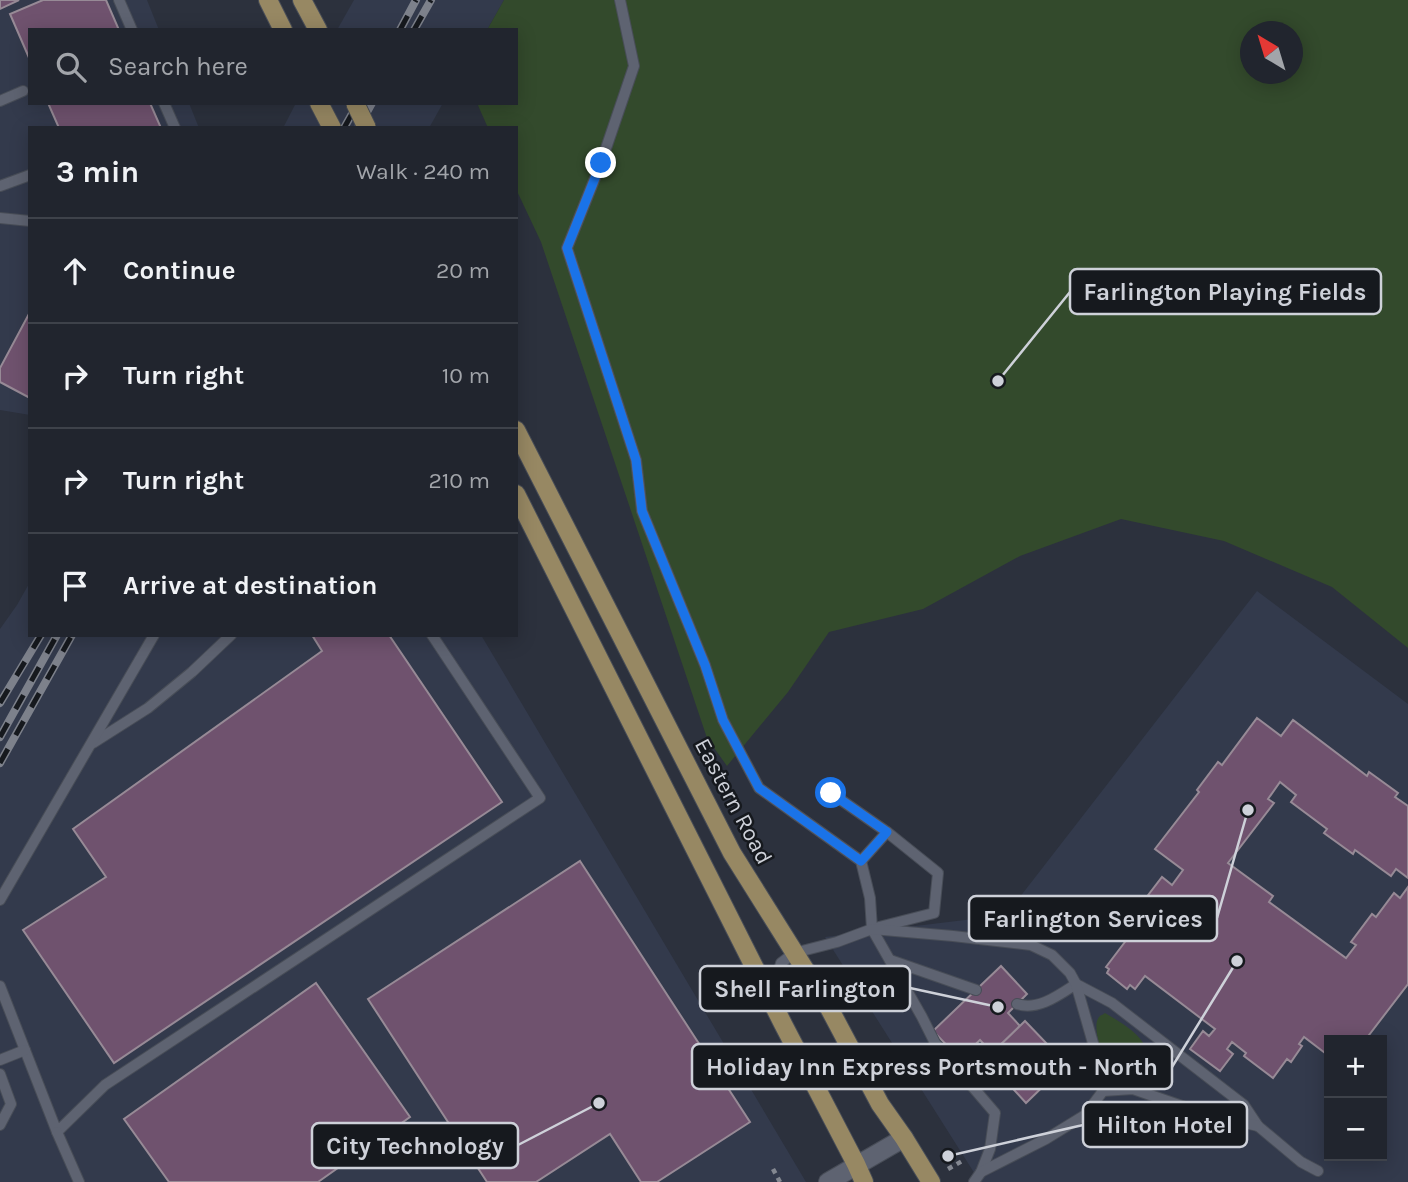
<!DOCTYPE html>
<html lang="en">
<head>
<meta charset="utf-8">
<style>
	body { margin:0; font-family:Karla,sans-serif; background:#292d36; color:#f1f3f6 }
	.controls { position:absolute; right:21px; bottom:21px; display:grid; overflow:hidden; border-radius:0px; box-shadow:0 4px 18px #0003 }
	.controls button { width:63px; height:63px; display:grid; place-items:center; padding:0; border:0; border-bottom:2px solid #3e424a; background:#21252e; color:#f1f3f6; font:35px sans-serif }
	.compass { position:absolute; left:1240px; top:21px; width:63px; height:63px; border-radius:50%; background:#21252e; box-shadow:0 4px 18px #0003; rotate:322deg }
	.stop { position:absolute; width:21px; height:21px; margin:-16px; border:5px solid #1a73e8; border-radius:50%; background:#fff }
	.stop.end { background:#1a73e8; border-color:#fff; box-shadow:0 2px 7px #0008 }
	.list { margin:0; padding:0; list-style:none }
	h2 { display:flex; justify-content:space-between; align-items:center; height:91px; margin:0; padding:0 28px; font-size:30px }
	h2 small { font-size:23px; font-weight:400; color:#a2a5aa }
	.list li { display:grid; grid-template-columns:46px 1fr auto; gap:21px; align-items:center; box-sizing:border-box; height:105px; padding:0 28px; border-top:2px solid #3e424a }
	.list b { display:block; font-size:26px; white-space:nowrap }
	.list em { font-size:23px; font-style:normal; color:#a2a5aa }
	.icon { flex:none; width:38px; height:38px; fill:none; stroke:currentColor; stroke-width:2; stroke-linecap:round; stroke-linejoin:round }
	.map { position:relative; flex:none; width:1408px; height:1182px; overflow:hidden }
	.search { position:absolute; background:#21252e; box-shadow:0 4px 18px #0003; left:28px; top:28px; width:490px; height:77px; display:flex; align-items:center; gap:18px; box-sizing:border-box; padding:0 24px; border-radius:0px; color:#a2a5aa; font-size:26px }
	.panel { position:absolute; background:#21252e; box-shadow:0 4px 18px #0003; left:28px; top:126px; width:490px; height:511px; border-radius:0px }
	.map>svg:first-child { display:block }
	.built { fill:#333a4c; fill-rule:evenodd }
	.green { fill:#334a2c; fill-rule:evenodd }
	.building { fill:#6f526e; stroke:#978a96; stroke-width:2 }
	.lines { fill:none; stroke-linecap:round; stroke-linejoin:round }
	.lane-casing { stroke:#484d57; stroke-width:12 }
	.street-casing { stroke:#484d57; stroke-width:20 }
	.primary-casing { stroke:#484d57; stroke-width:20 }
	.path { stroke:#848891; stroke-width:4.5; stroke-dasharray:5 5; stroke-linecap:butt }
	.lane { stroke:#5e6371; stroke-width:10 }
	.street { stroke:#5e6371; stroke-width:18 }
	.primary { stroke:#978863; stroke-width:18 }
	.rail-casing { stroke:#7d818b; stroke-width:8 }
	.rail { stroke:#16191e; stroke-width:5; stroke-dasharray:16; stroke-linecap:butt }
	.primary-bridge-casing { stroke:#484d57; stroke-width:20; stroke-linecap:butt }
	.primary-bridge { stroke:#978863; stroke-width:18 }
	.route { stroke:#1a73e8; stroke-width:9 }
	.labels { text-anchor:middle; stroke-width:5; stroke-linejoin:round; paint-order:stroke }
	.street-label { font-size:23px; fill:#ced1d9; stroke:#16191e }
	.leader { fill:none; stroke:#ced1d9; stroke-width:2.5 }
	.callout-dot { fill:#ced1d9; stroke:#16191e; stroke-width:2.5 }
	.callout { fill:#16191e; stroke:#ced1d9; stroke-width:2.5 }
	.callout-label { font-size:24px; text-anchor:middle; font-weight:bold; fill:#ced1d9 }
</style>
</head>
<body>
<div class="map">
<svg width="1408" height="1182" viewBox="0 0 1408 1182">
	<rect width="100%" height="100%" fill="#2c313d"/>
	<g class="built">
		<polygon points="0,0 147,0 159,30 30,30 30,103 189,103 199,128 30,128 30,415 0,410"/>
		<polygon points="354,0 504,0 487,30 337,30"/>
		<polygon points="296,103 443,103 429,128 283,128"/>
		<polygon points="30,582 30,635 481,635 806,1182 0,1182 0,629 17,605"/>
		<path d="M1257,591L1408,704V1182H980L825,937L1006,915ZM1329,1040H1382V1156H1329Z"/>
	</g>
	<g class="green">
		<path d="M504,0H1408V648L1332,587L1224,541L1121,519L1020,556L923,609L829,632L788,692L727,766L707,738L541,242L516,189V128H488L477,103H516V30H487ZM1250,32H1292V74H1250Z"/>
		<path d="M1105,1013C1117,1020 1133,1029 1141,1040C1161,1065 1127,1073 1109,1074L1105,1069C1103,1058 1094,1032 1097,1021C1099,1015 1101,1016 1105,1013Z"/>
	</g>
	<g class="building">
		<polygon points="0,0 19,0 0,9"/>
		<polygon points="43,0 106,0 119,30 30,30 30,60 10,14"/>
		<polygon points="48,103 150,103 161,128 59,128"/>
		<polygon points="30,312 30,398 0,382 0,368"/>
		<polygon points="312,635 389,635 502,802 114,1063 23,930 106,877 73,829 322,651"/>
		<polygon points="1257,718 1281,736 1293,720 1367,776 1369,772 1398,793 1395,797 1408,806 1408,878 1396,869 1391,876 1355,850 1353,854 1324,833 1327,829 1291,802 1296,795 1280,782 1268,799 1274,803 1228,863 1273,896 1269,902 1346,958 1356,945 1351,942 1372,914 1376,917 1394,893 1400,898 1408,887 1408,984 1366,1039 1369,1040 1329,1040 1329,1056 1304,1037 1299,1044 1302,1046 1291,1062 1287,1059 1273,1078 1244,1056 1246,1053 1232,1042 1227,1049 1233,1054 1220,1071 1190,1049 1203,1031 1209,1036 1215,1029 1145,976 1135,989 1130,985 1127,989 1107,973 1109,969 1106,967 1134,930 1126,924 1162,877 1172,885 1183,870 1155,849 1199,792 1197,790 1218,762 1222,765"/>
		<polygon points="580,861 750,1122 657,1182 641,1182 610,1134 536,1182 487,1182 368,999"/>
		<polygon points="1001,966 1027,994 1008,1013 1020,1026 992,1053 980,1040 960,1059 933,1031"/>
		<polygon points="316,983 410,1117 318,1182 169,1182 124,1119"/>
		<polygon points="1025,1021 1049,1046 1042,1053 1059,1071 1026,1103 986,1059"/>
	</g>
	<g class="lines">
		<g class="lane-casing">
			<g id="lane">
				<polyline points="119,0 132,30"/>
				<polyline points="620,0 634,66 601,163 567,248 636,460 642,511 705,665 723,720 759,788 861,861 870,898 872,929 922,1017 935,1043 995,1113 990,1149 981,1172"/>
				<polyline points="0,101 23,91"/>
				<polyline points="164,103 175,128"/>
				<polyline points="0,186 30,175"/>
				<polyline points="0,218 30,221"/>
				<polyline points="93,743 148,708 192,672 231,635"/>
				<polyline points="831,793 887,832 938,873 934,913 879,927"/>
				<polyline points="861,861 887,832"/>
				<polyline points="0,900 154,635"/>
				<polyline points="890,960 976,990"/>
				<polyline points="0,986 57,1132 105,1085 540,798 432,635"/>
				<path d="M1017,1004C1038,1011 1059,995 1076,984L1112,1003L1244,1105L1258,1126L1301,1162L1318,1171"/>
				<polyline points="781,1010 778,974 781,963 794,953 837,942 872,929 953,936 1031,945 1052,955 1070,973 1076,984 1101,1071 1103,1091 1085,1115 1046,1139 981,1172 974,1182"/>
				<polyline points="0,1060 25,1050"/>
				<polyline points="0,1074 11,1104 0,1125"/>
				<polyline points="1103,1091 1133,1089 1205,1114 1258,1126"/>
				<polyline points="57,1132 79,1182"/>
			</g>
		</g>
		<g class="street-casing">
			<polyline id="street" points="828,1182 904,1138"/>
		</g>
		<g class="primary-casing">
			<g id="primary">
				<polyline points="268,0 283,30"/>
				<polyline points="302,0 318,30"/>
				<polyline points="319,103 332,128"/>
				<polyline points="516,430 732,853 828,1006 880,1104 904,1138 931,1182"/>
				<polyline points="516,494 783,1024 856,1164 864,1182"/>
			</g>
		</g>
		<g class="path">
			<polyline points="773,1169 780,1182"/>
			<polyline points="948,1169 964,1160"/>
		</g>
		<use href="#lane" class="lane"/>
		<use href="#street" class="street"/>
		<use href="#primary" class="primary"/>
		<g class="rail-casing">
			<g id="rail">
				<polyline points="400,30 416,0"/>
				<polyline points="414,30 431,0"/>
				<polyline points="344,128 358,103"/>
				<polyline points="358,128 372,103"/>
				<polyline points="0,703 41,635"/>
				<polyline points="0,737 57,635"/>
				<polyline points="0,763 72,635"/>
			</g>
		</g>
		<use href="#rail" class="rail"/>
		<g class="primary-bridge-casing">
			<polyline id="primary-bridge" points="355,103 367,128"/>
		</g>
		<use href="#primary-bridge" class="primary-bridge"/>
	</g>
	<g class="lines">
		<polyline class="route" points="601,163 567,248 636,460 642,511 705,665 723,720 759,788 861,861 887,832 831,793"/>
	</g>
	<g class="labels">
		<g class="street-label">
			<text transform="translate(734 801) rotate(62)" y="8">Eastern Road</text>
		</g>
	</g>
	<path class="leader" d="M998 381L1070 292M1248 810L1217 918M998 1007L910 988M1237 961L1172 1067M948 1156L1083 1125M599 1103L518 1145"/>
	<g class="callout-dot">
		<circle cx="998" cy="381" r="7"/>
		<circle cx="1248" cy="810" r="7"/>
		<circle cx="998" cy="1007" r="7"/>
		<circle cx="1237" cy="961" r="7"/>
		<circle cx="948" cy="1156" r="7"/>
		<circle cx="599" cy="1103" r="7"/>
	</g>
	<g class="callout">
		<rect x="1070" y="269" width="311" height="45" rx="7"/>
		<rect x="969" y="896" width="248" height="45" rx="7"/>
		<rect x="700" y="966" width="210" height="45" rx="7"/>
		<rect x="692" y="1044" width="480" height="45" rx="7"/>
		<rect x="1083" y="1102" width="164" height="45" rx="7"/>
		<rect x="312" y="1123" width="206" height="45" rx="7"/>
	</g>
	<g class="callout-label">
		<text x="1225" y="300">Farlington Playing Fields</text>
		<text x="1093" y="927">Farlington Services</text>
		<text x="805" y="997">Shell Farlington</text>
		<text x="932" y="1075">Holiday Inn Express Portsmouth - North</text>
		<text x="1165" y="1133">Hilton Hotel</text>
		<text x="415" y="1154">City Technology</text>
	</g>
</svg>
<div class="controls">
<button>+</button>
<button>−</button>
</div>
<svg class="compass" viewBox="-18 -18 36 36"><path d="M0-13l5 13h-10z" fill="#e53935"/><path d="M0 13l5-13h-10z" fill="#a2a5aa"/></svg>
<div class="stop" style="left:831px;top:793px"></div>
<div class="stop end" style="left:601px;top:163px"></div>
<div class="search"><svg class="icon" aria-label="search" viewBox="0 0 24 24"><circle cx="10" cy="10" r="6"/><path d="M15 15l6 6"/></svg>Search here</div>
<section class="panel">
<h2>3 min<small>Walk · 240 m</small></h2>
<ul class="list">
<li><svg class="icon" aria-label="ahead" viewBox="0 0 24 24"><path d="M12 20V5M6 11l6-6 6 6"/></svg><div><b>Continue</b></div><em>20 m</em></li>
<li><svg class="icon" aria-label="right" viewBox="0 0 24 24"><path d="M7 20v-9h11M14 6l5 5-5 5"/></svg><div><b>Turn right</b></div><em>10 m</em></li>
<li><svg class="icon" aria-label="right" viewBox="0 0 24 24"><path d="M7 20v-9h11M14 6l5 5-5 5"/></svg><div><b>Turn right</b></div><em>210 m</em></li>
<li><svg class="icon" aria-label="arrive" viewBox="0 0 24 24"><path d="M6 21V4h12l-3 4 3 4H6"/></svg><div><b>Arrive at destination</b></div></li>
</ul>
</section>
</div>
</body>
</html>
